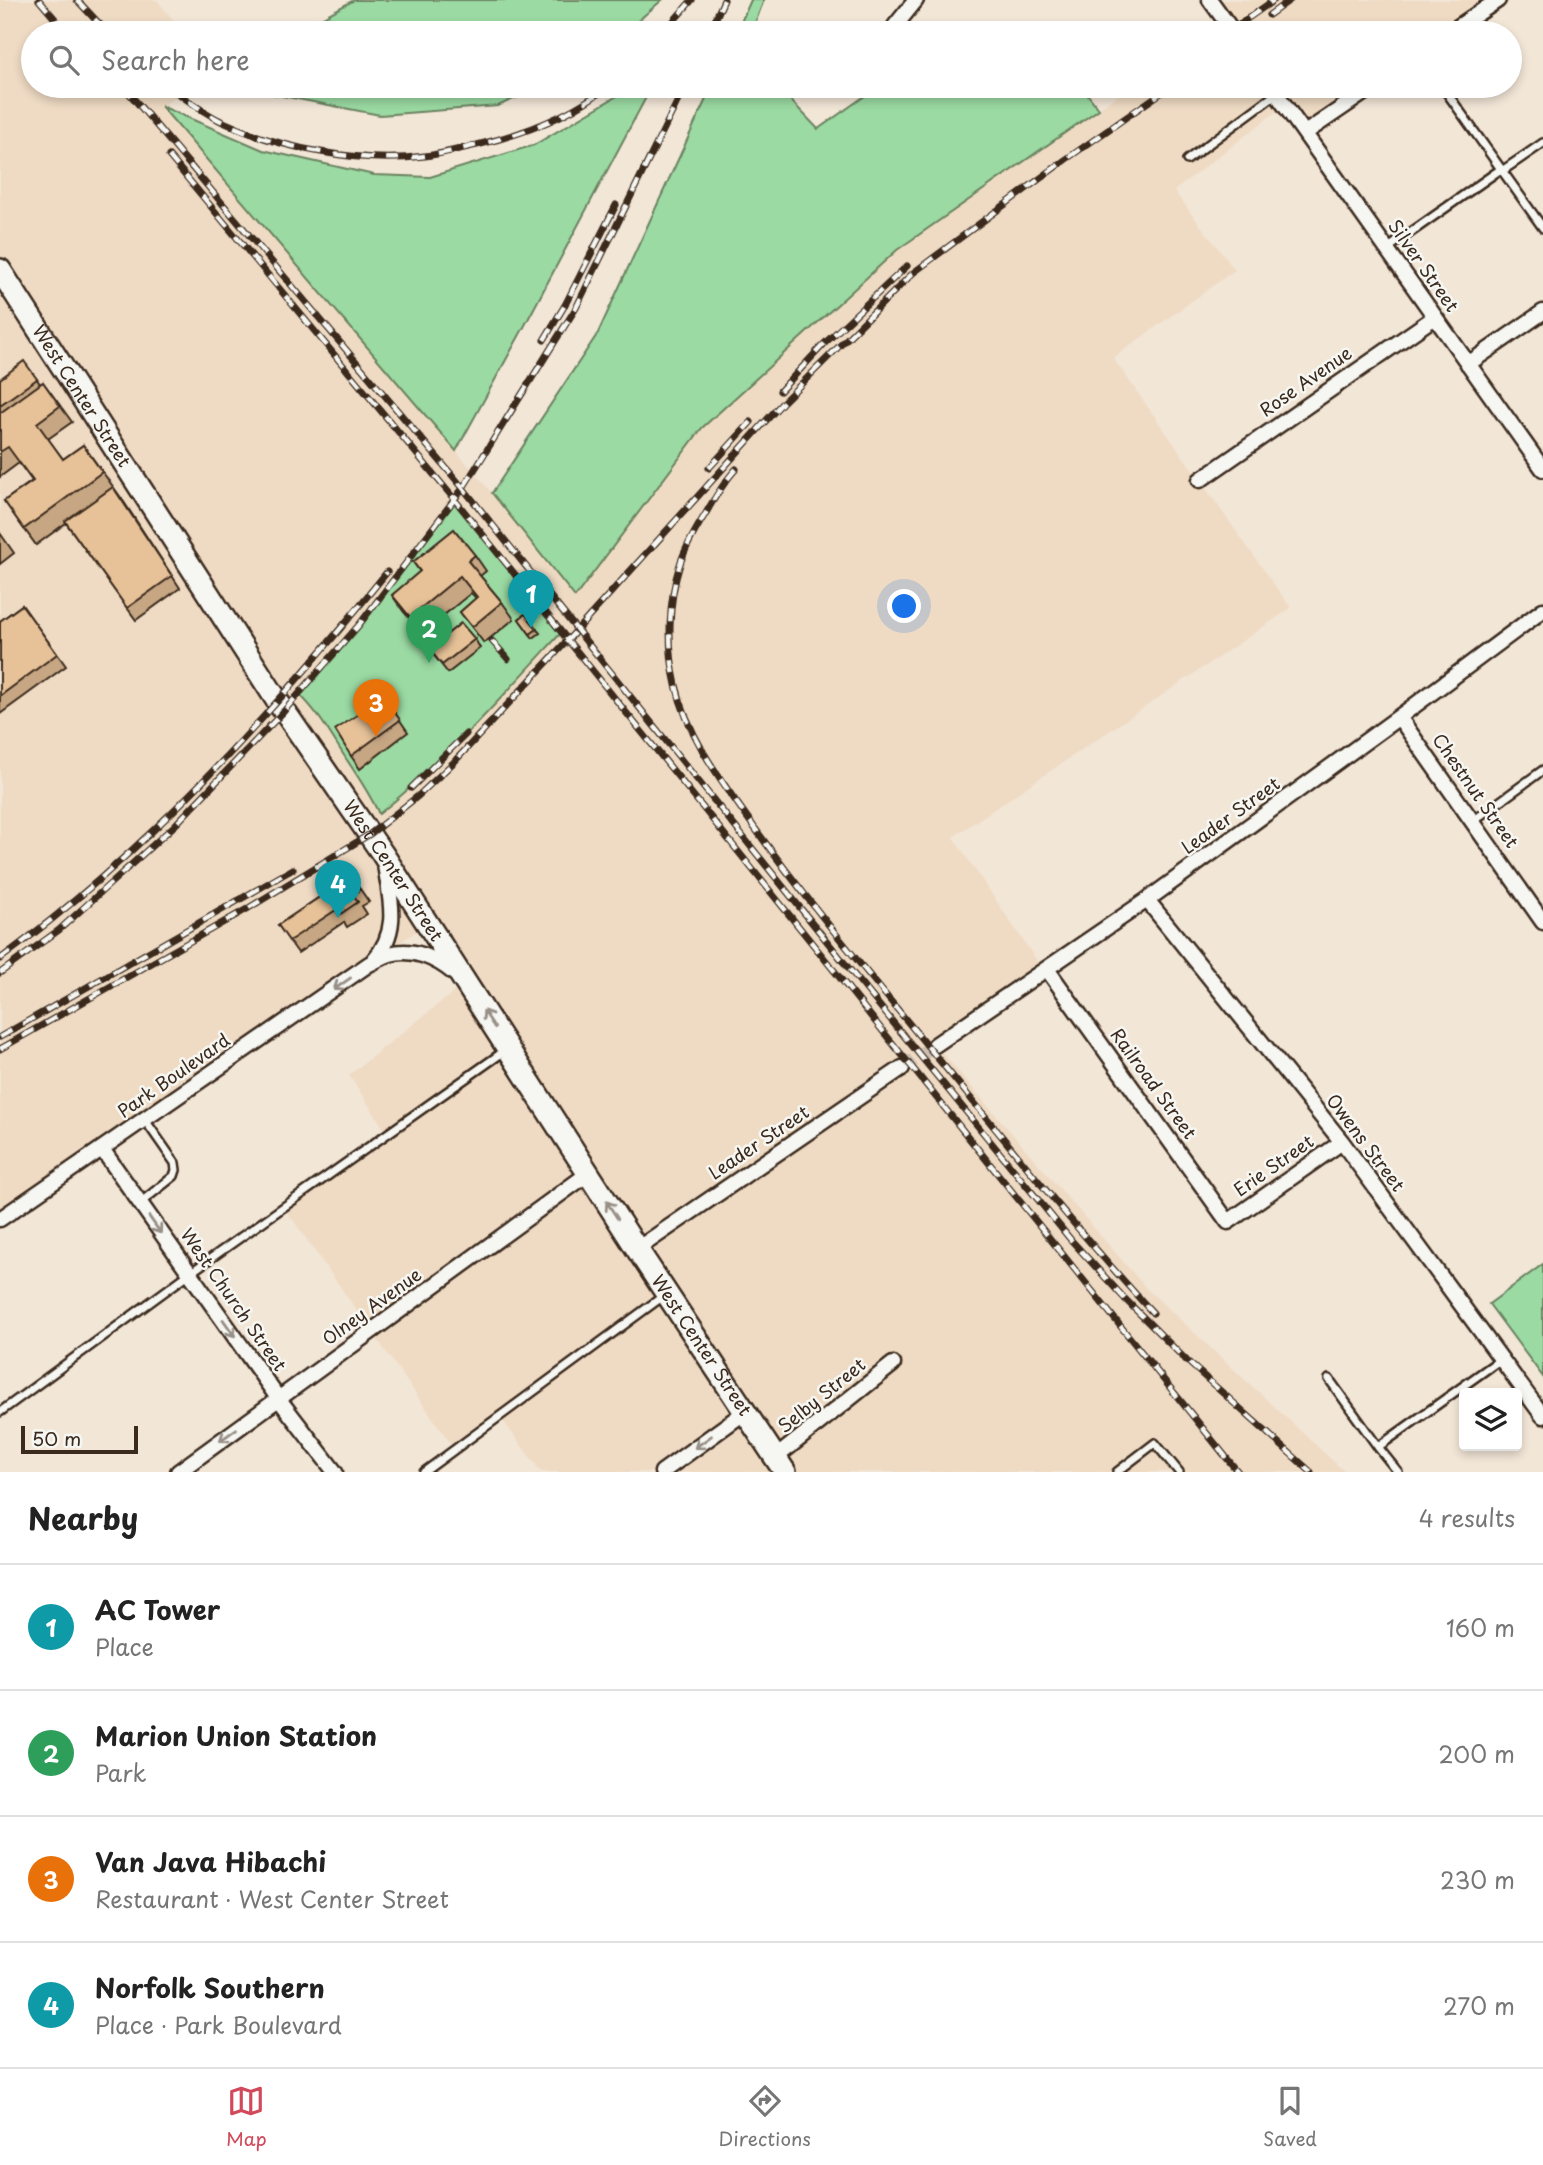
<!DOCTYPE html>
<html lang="en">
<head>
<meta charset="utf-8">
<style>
  :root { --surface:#fff; --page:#f6f6f6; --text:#222; --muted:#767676; --line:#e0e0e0; --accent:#d1495b }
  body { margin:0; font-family:"Playpen Sans",sans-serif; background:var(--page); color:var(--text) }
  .controls { position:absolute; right:21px; bottom:21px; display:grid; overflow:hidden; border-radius:7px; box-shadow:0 4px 10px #0003 }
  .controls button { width:63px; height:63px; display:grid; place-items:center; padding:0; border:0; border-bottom:2px solid var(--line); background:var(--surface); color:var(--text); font:35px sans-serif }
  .scale { position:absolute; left:21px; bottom:18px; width:117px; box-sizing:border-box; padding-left:7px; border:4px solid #3b2a1e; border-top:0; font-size:19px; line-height:24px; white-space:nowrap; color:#3b2a1e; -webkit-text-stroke:5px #f6f6f2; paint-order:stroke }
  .you { position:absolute; left:905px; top:607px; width:24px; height:24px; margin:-18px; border:5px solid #fff; border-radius:50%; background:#1a73e8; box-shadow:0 0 0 10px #1a73e833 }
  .badge { display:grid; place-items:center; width:46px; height:46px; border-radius:50%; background:var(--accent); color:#fff; font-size:23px; font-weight:700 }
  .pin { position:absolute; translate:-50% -58px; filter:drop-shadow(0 2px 4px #0008) }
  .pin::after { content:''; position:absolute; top:37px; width:24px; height:21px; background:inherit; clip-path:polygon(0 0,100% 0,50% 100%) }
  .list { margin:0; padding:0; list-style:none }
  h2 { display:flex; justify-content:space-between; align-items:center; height:91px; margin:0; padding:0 28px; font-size:30px }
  h2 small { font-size:23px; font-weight:400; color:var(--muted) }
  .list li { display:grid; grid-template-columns:46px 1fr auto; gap:21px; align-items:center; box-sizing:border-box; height:126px; padding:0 28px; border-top:2px solid var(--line) }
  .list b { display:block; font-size:26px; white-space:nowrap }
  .list p { margin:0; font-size:23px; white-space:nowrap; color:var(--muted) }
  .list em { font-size:23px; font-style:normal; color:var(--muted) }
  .icon { flex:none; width:38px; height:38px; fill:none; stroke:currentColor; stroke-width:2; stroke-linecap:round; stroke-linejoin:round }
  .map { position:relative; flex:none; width:1543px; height:1472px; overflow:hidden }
  .search { position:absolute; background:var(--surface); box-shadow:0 4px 10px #0003; left:21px; right:21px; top:21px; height:77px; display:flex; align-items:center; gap:18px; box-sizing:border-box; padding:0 24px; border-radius:38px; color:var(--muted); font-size:26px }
  .sheet { height:595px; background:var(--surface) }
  nav { display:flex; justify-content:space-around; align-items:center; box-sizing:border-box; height:98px; border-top:2px solid var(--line); background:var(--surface); font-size:19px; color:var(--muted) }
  nav a { display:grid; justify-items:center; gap:4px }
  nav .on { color:var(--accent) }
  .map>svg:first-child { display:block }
  .built { fill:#efdbc4 }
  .green { fill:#9bdaa3; stroke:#6b8260; stroke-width:2 }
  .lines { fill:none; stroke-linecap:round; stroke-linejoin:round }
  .minor-tunnel { stroke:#cdc0b2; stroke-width:14; stroke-dasharray:14 7; stroke-linecap:butt }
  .service-casing { stroke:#3b2a1e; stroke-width:12 }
  .minor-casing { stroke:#3b2a1e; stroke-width:19 }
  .primary-casing { stroke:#3b2a1e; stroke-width:26 }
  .service { stroke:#f6f6f2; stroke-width:7 }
  .minor { stroke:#f6f6f2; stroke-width:14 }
  .primary { stroke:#f6f6f2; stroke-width:21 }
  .rail-casing { stroke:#3b2a1e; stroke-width:7 }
  .rail { stroke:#f6f6f2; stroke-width:4.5; stroke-dasharray:13; stroke-linecap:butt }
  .wall { fill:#c7a783; stroke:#3b2a1e; stroke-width:2 }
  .building { fill:#e7c298; stroke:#3b2a1e; stroke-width:2 }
  .oneway { stroke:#989088 }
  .labels { text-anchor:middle; stroke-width:5; stroke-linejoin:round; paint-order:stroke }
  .street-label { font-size:18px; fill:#3b2a1e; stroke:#f6f6f2 }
</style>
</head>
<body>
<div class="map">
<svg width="1543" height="1472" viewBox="0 0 1543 1472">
  <rect width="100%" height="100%" fill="#f2e6d7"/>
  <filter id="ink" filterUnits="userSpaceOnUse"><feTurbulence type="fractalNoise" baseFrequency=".0143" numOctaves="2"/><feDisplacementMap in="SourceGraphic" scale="14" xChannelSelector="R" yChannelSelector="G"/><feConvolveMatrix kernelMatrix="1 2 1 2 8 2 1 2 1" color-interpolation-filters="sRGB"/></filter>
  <g filter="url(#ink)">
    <path class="built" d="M0 0H157L184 33H33V86H189L162 107 492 493 575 597 702 428 897 250 1131 86H1390L1314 139 1286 104 1174 191 1235 270 1113 358 1291 608 953 837 1039 964 931 1040 1147 1289 1345 1472H541L498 1414 454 1448 283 1206 386 1132 349 1075 465 983 427 924 0 1215Z
      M1212 0H1511L1464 33H1203L1224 18Z"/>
    <path class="green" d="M354 0H662L624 33H294Z
      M751 0H764L751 33H736Z
      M245 86H542L498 106 380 115 246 89Z
      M634 86H652L524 327 456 451 161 106 263 150 374 175 430 177 534 145Z
      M712 86H777L818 129 879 86H1081L1099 109 897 250 702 428 575 597 492 493 598 333Z
      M455 500 561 633C503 696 446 760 379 814 370 794 357 775 345 757 331 735 318 712 299 694L359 625Z
      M1543 1264V1377L1489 1304Z"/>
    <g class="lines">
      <path class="minor-tunnel" d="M902 1068 935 1045"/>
      <defs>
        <path id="service" d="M1442 86 1543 228
          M1187 160 1276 94
          M1502 171 1543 143
          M1387 249 1501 169
          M1473 821 1543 770
          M140 1203 174 1176 176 1170 175 1163 145 1120
          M1329 1379 1378 1447
          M0 1412 190 1273 506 1050
          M424 1472 666 1294
          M1117 1472 1155 1443 1179 1472
          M1398 1472 1378 1447 1501 1359"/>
        <path id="minor" d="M1210 0 1234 33
          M895 26 916 0
          M1449 33 1498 0
          M1271 86 1543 469
          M1305 133 1374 86
          M1468 364 1543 312
          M1200 480 1435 317
          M1399 717 1543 922
          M1147 900 1342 1142 1543 1416
          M373 961C400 932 391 901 385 865
          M1047 969 1228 1222 1342 1142
          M935 1045 1147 900 1399 717 1543 610
          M102 1149 278 1398 335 1472
          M0 1219 369 964C376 961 383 956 390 954 413 947 437 959 454 973
          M637 1249 902 1068
          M775 1458 893 1364
          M178 1472 589 1173
          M662 1472 745 1412"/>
        <g id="primary">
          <path id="s1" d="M0 270 278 702 382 853 637 1249 785 1472"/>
        </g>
      </defs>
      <use href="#service" class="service-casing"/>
      <use href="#minor" class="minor-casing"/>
      <use href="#primary" class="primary-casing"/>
      <use href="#service" class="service"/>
      <use href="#minor" class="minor"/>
      <use href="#primary" class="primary"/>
      <defs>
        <path id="rail" d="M39 0 67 33
          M77 0 108 33
          M1269 15 1290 0
          M663 33 692 0
          M709 33 724 0
          M1227 33 1274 0
          M123 86 463 488 842 960 1071 1240 1125 1299 1187 1361 1311 1472
          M168 86C184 98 203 112 221 121 280 149 360 164 425 156 442 154 460 149 477 145 523 134 571 116 608 86
          M169 156 455 500 1238 1472
          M544 340 565 305 616 205
          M780 391 825 343 907 266
          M709 468 751 422
          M736 469C724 482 715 497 706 513 696 529 686 546 680 564 668 602 667 646 676 685 688 738 723 783 754 827 808 902 867 972 925 1043 1000 1133 1073 1227 1153 1313
          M492 641 508 659
          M411 788 466 734
          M0 959C148 851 272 714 387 572
          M0 973 59 930 175 825 284 711 359 625 463 488 576 308 685 86
          M0 1037 293 869
          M0 1049 247 909 370 834 418 796 454 762 567 641 783 402 913 273 1065 160 1171 86"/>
      </defs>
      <use href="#rail" class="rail-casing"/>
      <use href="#rail" class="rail"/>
    </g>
    <path class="wall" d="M0 379H37L40 384 43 382 72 422 48 439 63 459 83 445 122 499 180 588 136 620 66 523 36 545 4 501 32 481 19 463 0 477Z
      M0 533 14 553 0 564Z
      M475 555 486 571 480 576 502 602 514 619 484 643 460 612 476 598 471 593 422 633 403 611 392 595 420 572 413 562Z
      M22 605 66 666 0 714V621Z
      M525 614 540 633 533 638 519 619Z
      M475 639 480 648 448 673 429 649Z
      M384 697 408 732 360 769 351 756Z
      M351 876 369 902 362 906 367 914 347 927 344 922 298 953 278 925Z"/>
    <path class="building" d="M24 361 37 379 0 405V379Z
      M43 382 60 406 37 423 63 459 83 445 102 472 24 529 4 501 33 481 8 447 0 452V413Z
      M113 487 172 576 127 608 65 521Z
      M454 529 475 555 468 561 502 602 472 627 460 612 477 597 460 576 410 617 392 595 420 571 413 562Z
      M22 605 57 654 0 696V621Z
      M525 614 537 629 530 634 519 619Z
      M461 623 475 639 442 665 429 649Z
      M384 697 400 720 351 756 335 730Z
      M351 876 360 890 353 894 358 902 339 915 336 910 289 941 278 925Z"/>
    <defs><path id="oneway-shaft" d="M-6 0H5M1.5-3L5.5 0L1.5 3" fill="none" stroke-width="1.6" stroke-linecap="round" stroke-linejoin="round" transform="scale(1.75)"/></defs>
    <g class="oneway">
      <use href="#oneway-shaft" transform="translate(342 984) rotate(145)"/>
      <use href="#oneway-shaft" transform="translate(489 1019) rotate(-123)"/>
      <use href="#oneway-shaft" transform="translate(612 1210) rotate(-123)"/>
      <use href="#oneway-shaft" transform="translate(155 1225) rotate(55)"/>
      <use href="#oneway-shaft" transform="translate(229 1328) rotate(55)"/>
      <use href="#oneway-shaft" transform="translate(228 1435) rotate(144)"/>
      <use href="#oneway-shaft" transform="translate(703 1442) rotate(144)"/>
    </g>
  </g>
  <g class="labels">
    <g class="street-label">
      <text transform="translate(1423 266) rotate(55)" y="6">Silver Street</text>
      <text transform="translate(1306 382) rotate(-35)" y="6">Rose Avenue</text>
      <text dy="6" stroke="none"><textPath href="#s1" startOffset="150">West Center Street</textPath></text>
      <text transform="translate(1475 791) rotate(55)" y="6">Chestnut Street</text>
      <text transform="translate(1231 816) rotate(-36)" y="6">Leader Street</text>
      <text dy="6" stroke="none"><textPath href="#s1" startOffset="718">West Center Street</textPath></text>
      <text transform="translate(174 1076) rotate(-35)" y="6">Park Boulevard</text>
      <text transform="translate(1153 1084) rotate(54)" y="6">Railroad Street</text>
      <text transform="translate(759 1143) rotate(-34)" y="6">Leader Street</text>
      <text transform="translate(1365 1143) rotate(53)" y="6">Owens Street</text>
      <text transform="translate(1274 1166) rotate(-35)" y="6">Erie Street</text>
      <text transform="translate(233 1300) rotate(55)" y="6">West Church Street</text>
      <text transform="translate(372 1307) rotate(-36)" y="6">Olney Avenue</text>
      <text dy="6" stroke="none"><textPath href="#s1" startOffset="1284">West Center Street</textPath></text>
      <text transform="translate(822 1396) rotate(-39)" y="6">Selby Street</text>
    </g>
  </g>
</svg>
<div class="controls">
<button><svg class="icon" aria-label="layers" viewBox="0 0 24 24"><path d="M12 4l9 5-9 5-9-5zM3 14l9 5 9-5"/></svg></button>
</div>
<div class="scale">50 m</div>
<div class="you"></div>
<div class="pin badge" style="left:531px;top:628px;background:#0f9aa8">1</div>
<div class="pin badge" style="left:429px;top:663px;background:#2e9e5b">2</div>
<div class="pin badge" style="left:376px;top:737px;background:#e8710a">3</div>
<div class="pin badge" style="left:338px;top:918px;background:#0f9aa8">4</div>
<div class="search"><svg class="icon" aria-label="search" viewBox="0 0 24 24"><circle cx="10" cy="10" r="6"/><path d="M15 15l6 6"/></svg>Search here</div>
</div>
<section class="sheet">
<h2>Nearby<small>4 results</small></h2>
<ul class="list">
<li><span class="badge" style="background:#0f9aa8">1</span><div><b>AC Tower</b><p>Place</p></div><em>160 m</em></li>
<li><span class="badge" style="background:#2e9e5b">2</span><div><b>Marion Union Station</b><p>Park</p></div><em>200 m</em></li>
<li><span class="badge" style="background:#e8710a">3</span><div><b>Van Java Hibachi</b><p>Restaurant · West Center Street</p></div><em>230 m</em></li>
<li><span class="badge" style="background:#0f9aa8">4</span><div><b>Norfolk Southern</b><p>Place · Park Boulevard</p></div><em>270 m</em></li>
</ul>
</section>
<nav>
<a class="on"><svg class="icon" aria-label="map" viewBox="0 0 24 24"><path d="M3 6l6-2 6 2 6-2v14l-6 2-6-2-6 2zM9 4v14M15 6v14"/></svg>Map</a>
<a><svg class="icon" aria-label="directions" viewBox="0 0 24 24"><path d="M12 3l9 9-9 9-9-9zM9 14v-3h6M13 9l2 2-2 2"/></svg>Directions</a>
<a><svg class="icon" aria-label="saved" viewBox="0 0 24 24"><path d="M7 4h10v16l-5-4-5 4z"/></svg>Saved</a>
</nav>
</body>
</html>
